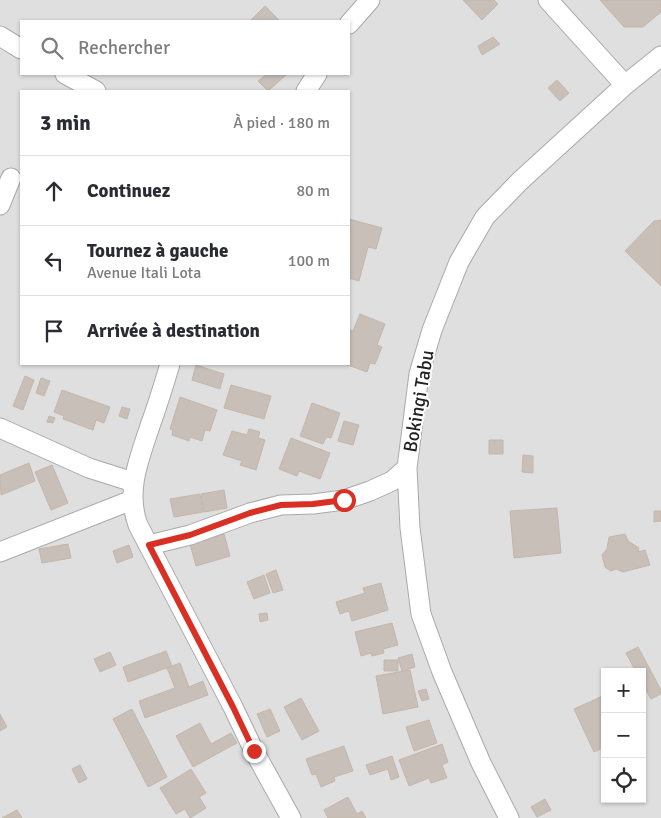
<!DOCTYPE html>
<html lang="fr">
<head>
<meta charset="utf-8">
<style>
  :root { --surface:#fff; --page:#f2f2f3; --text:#2b2b33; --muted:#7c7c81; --line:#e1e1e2 }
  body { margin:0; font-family:Signika,sans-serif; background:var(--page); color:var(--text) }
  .controls { position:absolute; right:15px; bottom:15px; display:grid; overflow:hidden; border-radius:0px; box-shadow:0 1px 4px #0004 }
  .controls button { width:45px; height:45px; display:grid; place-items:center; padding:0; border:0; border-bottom:1px solid var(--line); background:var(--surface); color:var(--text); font:25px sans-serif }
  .stop { position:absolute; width:15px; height:15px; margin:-11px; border:4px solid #d93025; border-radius:50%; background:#fff }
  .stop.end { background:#d93025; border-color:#fff; box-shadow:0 1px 5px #0008 }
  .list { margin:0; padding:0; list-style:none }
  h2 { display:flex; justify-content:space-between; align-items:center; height:65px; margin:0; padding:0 20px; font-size:21px }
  h2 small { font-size:16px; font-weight:400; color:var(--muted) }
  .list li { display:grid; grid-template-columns:32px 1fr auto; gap:15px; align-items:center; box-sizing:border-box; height:70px; padding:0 20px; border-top:1px solid var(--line) }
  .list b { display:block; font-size:19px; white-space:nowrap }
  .list p { margin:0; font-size:16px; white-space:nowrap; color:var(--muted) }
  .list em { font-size:16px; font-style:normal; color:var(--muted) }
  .icon { flex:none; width:28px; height:28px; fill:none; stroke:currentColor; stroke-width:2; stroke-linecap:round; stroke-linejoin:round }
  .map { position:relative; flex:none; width:661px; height:818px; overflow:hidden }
  .search { position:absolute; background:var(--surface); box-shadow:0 1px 4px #0004; left:20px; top:20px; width:330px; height:55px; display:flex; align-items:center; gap:12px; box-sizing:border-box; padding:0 18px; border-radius:0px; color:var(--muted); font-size:19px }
  .panel { position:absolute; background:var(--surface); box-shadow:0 1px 4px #0004; left:20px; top:90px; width:330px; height:275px; border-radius:0px }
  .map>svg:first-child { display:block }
  .residential { fill:#e0dfdf; fill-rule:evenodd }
  .building { fill:#c7bfb8; stroke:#c4b6ab }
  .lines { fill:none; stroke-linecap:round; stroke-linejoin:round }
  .street-casing { stroke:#a9a9a9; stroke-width:21 }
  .street { stroke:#fff; stroke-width:19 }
  .route { stroke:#d93025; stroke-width:6 }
  .labels { text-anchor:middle; stroke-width:4; stroke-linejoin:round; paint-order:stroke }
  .street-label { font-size:19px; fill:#222; stroke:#fff }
</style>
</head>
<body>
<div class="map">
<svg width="661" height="818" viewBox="0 0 661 818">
  <rect width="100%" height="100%" fill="#f2efe9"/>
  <path class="residential" d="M0 0H661V818H0ZM21 21H349V74H21ZM21 91H349V364H21ZM605 672H642V799H605Z"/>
  <path class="building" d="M463 0H494L498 4 482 20Z
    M600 0H661V12L643 27H624Z
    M265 6 280 21H250Z
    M493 37 500 44 482 55 478 46Z
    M267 74H287L268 91 258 81Z
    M557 80 569 93 560 101 548 88Z
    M349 219 382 228 376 249 368 247 359 281 349 278Z
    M661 220V286L625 251 654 221Z
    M360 314 385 324 377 345 382 347 375 364 370 363 367 372 345 364H349V334L350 330 353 331Z
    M196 365 224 374 220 389 192 380Z
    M25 376 34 380 23 410 13 406Z
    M41 378 50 381 44 396 36 393Z
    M231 385 271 396 264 419 224 408Z
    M62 390 110 407 104 423 96 420 93 430 63 419 64 416 54 412Z
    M180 397 217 410 210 431 205 430 202 441 190 437 189 441 172 435 173 430 170 429Z
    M312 403 340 413 331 438 326 437 323 444 300 436Z
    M122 407 130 409 127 419 119 416Z
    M49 416 55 418 53 423 47 422Z
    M344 421 359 425 353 445 338 441Z
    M249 429 260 432 258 438 265 440 256 470 240 465 242 461 223 455 232 431 247 435Z
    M291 438 330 453 320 479 299 471 297 476 279 469Z
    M489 440H503V454H489Z
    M523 455 533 456V473L522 472Z
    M29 463 35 481 1 495 0 475Z
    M52 465 68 503 51 510 35 472Z
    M224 490 227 508 204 512 201 494Z
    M200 494 203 512 174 517 170 499Z
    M557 508 561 553 514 558 510 511Z
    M654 511H661V521L654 522Z
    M224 534 230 556 196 566 190 544Z
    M625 534 628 541 639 548 638 552 645 550 650 565 623 572 616 569 611 571 605 567 602 555 607 549 609 537Z
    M68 544 71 558 42 563 39 549Z
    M129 545 133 557 117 563 113 551Z
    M276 570 283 590 273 593 266 574Z
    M264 575 270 593 254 599 247 582Z
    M381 583 388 610 352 621 349 611 340 614 336 602 365 593 363 588Z
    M267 613 268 620 260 622 259 614Z
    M392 623 398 645 383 649 384 653 372 656 371 653 361 656 355 632Z
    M638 647 661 690V694L651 699 642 683V672H636L626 653Z
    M166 651 172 666 128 682 123 667Z
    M110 652 116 665 100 672 94 659Z
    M412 654 415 667 402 671 398 658Z
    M384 660H398V671H384Z
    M180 663 189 687 203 681 208 695 145 718 139 701 175 688 167 668Z
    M410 670 418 707 383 714 376 676Z
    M426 689 429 699 422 701 418 691Z
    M605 695V747L594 752 574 709Z
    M301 698 319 731 302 740 284 707Z
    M132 709 167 777 148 787 113 719Z
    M270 709 280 731 267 737 257 714Z
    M0 714 7 727 0 731Z
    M429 720 437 743 414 751 406 727Z
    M200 723 211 744 231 733 237 743 193 767 176 736Z
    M442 744 448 762 442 765 447 778 431 783 429 778 409 786 399 760Z
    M344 746 353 771 334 777 335 781 321 787 316 774 312 775 306 759Z
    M392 756 399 777 391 780 388 769 370 775 366 765Z
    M80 765 87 779 79 783 72 769Z
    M191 769 206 793 199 797 206 808 190 818 185 809 176 814 160 788Z
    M348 797 357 814 362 811 366 818H328L324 810Z
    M545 799 551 810 537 817 531 807Z
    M17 810 22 818H2Z"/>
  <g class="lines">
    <defs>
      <path id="street" d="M548 0 625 85
        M349 24 370 0
        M0 36 21 49
        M65 74 96 91
        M306 91 317 74
        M0 205 11 178
        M170 364C164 384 158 404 151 423 140 457 125 490 138 525L233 707 254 751 291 818
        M0 428 89 468 133 482
        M149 545 190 535 250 513 281 505 313 504 344 500 370 491 392 481 407 468
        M0 552 132 500
        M509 818 481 763 442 672 421 614 410 528 407 468 419 374 432 330 459 262 485 217 520 181 625 85 661 56"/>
    </defs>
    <use href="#street" class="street-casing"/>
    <use href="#street" class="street"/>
  </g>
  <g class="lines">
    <path class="route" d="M254 751 233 707 149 545 190 535 250 513 281 505 313 504 344 500"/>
  </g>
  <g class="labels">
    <g class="street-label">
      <text transform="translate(418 401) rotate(-80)" y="7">Bokingi Tabu</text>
    </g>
  </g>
</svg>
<div class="controls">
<button>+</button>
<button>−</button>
<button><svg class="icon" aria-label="locate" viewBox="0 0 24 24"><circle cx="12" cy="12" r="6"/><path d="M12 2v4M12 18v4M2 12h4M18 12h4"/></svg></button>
</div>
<div class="stop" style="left:344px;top:500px"></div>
<div class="stop end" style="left:254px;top:751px"></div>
<div class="search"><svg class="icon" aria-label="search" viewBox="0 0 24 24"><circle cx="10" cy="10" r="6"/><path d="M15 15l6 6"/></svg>Rechercher</div>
<section class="panel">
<h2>3 min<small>À pied · 180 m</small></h2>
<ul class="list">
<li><svg class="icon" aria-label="ahead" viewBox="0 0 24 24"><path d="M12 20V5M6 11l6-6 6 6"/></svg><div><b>Continuez</b></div><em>80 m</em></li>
<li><svg class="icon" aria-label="left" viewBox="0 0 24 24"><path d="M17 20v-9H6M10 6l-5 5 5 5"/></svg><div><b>Tournez à gauche</b><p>Avenue Itali Lota</p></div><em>100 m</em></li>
<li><svg class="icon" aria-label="arrive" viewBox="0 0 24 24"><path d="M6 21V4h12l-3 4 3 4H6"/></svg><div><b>Arrivée à destination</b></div></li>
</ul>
</section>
</div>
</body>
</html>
